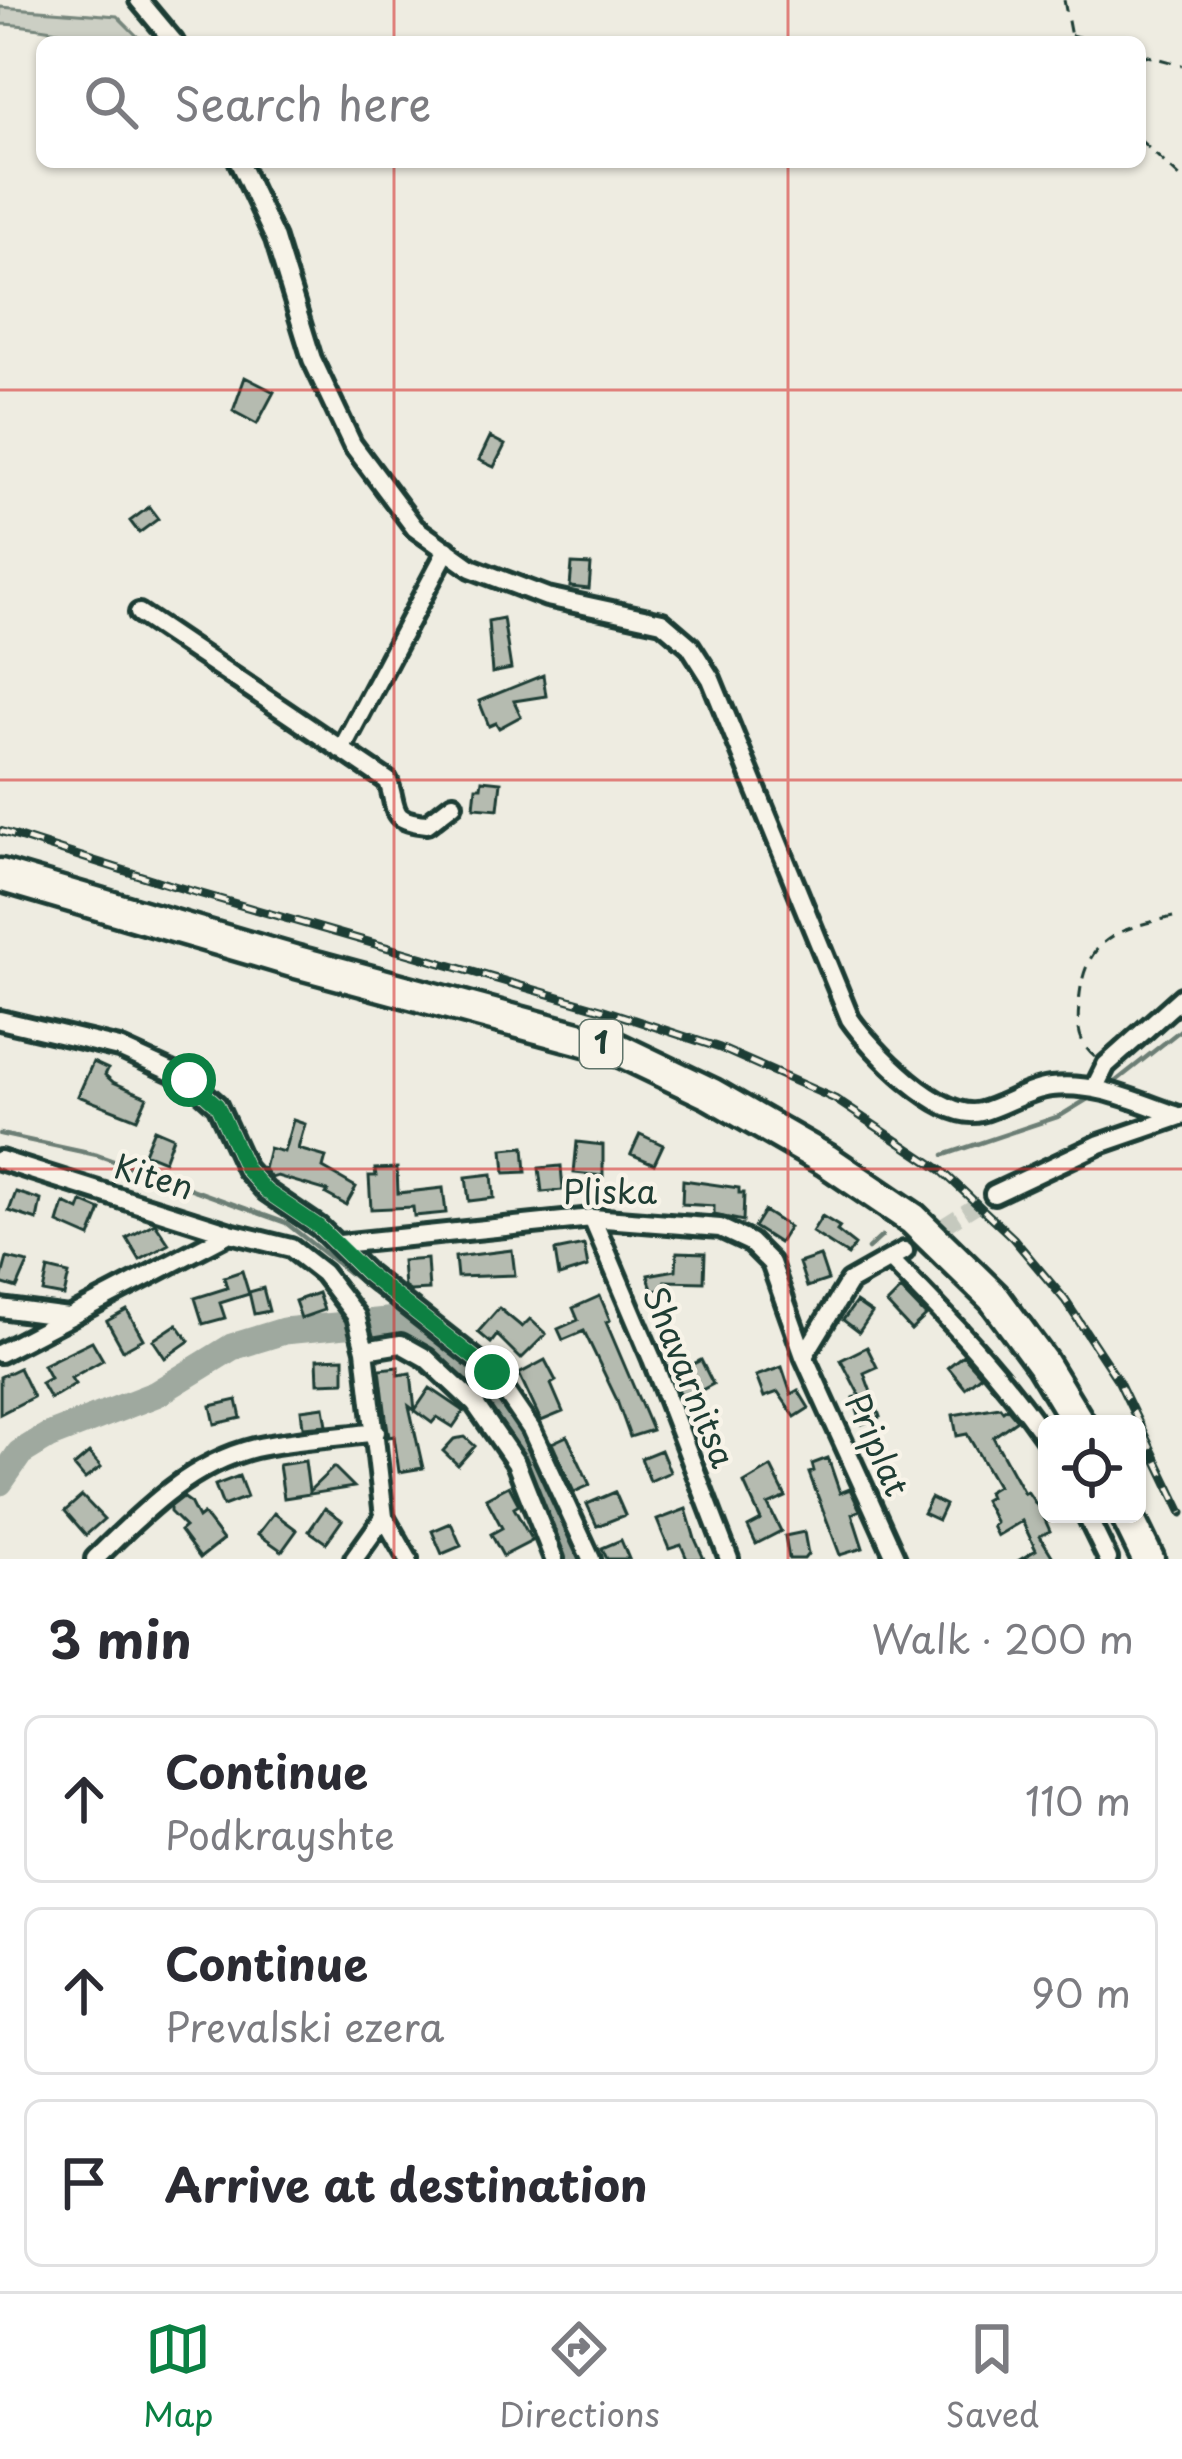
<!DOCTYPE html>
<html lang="en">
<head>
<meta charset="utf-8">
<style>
  :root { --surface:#fff; --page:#f7f7f7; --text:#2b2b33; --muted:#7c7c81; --line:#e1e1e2; --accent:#0b8043 }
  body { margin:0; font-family:"Playpen Sans",sans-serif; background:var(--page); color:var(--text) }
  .controls { position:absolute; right:36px; bottom:36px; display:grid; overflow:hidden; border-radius:18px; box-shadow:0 3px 9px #0004 }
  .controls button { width:108px; height:108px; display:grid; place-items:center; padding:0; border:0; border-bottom:3px solid var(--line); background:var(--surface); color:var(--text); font:60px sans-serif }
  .stop { position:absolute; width:36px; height:36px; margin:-27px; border:9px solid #0b8043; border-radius:50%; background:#fff }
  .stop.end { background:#0b8043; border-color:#fff; box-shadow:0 3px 12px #0008 }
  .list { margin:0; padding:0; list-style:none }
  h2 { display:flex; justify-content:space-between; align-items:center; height:156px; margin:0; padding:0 48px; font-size:51px }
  h2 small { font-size:39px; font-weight:400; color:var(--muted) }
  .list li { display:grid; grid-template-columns:78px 1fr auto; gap:36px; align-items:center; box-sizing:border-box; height:168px; margin:0 24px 24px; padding:0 24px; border:3px solid var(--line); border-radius:18px }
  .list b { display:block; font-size:45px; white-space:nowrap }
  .list p { margin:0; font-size:39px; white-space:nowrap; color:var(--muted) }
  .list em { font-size:39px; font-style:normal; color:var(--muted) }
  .icon { flex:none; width:66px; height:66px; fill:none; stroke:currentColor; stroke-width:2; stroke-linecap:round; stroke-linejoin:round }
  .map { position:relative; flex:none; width:1182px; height:1559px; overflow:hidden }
  .search { position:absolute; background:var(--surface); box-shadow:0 3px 9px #0004; left:36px; right:36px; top:36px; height:132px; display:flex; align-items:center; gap:30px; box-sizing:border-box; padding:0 42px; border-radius:18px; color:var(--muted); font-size:45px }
  .sheet { height:732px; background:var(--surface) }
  nav { display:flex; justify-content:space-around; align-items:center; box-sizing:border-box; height:168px; border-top:3px solid var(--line); background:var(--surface); font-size:33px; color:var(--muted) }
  nav a { display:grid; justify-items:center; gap:6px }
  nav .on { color:var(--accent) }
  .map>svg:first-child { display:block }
  .green { fill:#cccfc4; stroke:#76867c; stroke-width:3 }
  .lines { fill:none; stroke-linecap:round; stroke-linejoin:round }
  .stream { stroke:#6c7e74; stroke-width:4.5 }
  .river { stroke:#9fa99f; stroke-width:27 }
  .building { fill:#b5bbb0; stroke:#1f3d34; stroke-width:3 }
  .street-tunnel { stroke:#c5c9be; stroke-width:16; stroke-dasharray:16 8; stroke-linecap:butt }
  .street-casing { stroke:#1f3d34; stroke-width:26 }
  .highway-casing { stroke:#1f3d34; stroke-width:39 }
  .path { stroke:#1f3d34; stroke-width:3; stroke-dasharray:12 9; stroke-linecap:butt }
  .street { stroke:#f7f3e8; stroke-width:16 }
  .highway { stroke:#f7f3e8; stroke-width:30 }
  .rail-casing { stroke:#1f3d34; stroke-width:9 }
  .rail { stroke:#f7f3e8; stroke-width:4.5; stroke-dasharray:14; stroke-linecap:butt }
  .route { stroke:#0b8043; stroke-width:15 }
  .grid { fill:none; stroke:#d62828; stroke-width:3; stroke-opacity:0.55 }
  .labels { text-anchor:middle; stroke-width:9; stroke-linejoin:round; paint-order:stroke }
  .shield { fill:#f7f3e8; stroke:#60746a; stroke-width:3 }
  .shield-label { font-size:30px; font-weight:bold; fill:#1f3d34 }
  .street-label { font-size:33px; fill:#1f3d34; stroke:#f7f3e8 }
</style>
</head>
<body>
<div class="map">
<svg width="1182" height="1559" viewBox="0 0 1182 1559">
  <rect width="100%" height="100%" fill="#eeece1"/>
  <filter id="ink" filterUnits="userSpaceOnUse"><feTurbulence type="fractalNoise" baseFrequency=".00833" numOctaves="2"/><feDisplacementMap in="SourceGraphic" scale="24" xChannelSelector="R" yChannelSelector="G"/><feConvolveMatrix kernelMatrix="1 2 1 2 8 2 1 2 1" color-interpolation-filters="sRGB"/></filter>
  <g filter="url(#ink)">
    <path class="green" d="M0 7 117 16 143 42C93 42 49 25 0 24Z"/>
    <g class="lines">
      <path class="stream" d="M1111 1085 1182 1029
        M0 1134 97 1155 286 1223 407 1319
        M944 1155 1060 1116 1096 1094
        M868 1249 882 1236"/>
      <path class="river" d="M0 1482 20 1453 48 1436 156 1394 232 1347 284 1331 407 1319C508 1387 532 1452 580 1559"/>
    </g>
    <path class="building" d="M245 377 274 392 257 424 233 411Z
      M490 437 505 445 494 467 479 460Z
      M149 507 158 519 139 533 130 521Z
      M572 564 591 565 589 589 570 587Z
      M503 618 511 669 492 673 488 621Z
      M543 675 546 696 514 701 521 716 499 728 496 723 489 726 479 701Z
      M482 780 501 782 498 809 474 807 476 787H481Z
      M93 1062 108 1069 105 1075 113 1082 147 1097 137 1119 78 1096Z
      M293 1120 305 1124 298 1149 326 1157 323 1168 356 1187 346 1205 326 1194 328 1191 277 1176 271 1178 264 1169 269 1148 284 1152Z
      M154 1129 173 1137 164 1161 144 1153Z
      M640 1134 663 1145 654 1164 631 1154Z
      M577 1142 603 1145V1176L574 1173Z
      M524 1147 526 1172 505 1173 503 1149Z
      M561 1166 563 1190 542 1192 539 1168Z
      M397 1168 398 1193 443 1188 446 1213 414 1216 413 1207 371 1209 369 1176H376L375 1169Z
      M492 1174 494 1198 469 1201 466 1177Z
      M683 1180 739 1188V1193H744L743 1221 714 1215V1206L682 1204Z
      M16 1192 41 1200 37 1220 9 1211Z
      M82 1202 101 1210 90 1237 58 1223 64 1203 79 1210Z
      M764 1211 789 1227 779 1243 754 1227Z
      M822 1216 840 1227 837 1231 855 1245 848 1255 812 1232Z
      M155 1223 169 1244 140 1260 127 1238Z
      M584 1245 588 1267 559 1276 555 1251Z
      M512 1250 515 1275 457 1277 455 1257Z
      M677 1252 705 1253 704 1282 665 1281 666 1288 652 1290 648 1275 676 1270Z
      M820 1256 828 1280 807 1287 799 1263Z
      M7 1258 28 1263 17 1288 0 1283Z
      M427 1259 429 1290 410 1291 404 1287 402 1261Z
      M48 1269 69 1274 64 1296 43 1292Z
      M242 1271 249 1294 220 1303 225 1318 203 1324 195 1298 227 1288 224 1277Z
      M263 1288 269 1311 254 1314 249 1292Z
      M901 1290 926 1316 911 1330 887 1304Z
      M318 1293 324 1310 301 1318 295 1301Z
      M600 1296 610 1320 606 1322 652 1430 630 1437 616 1398 584 1331 563 1340 558 1329 578 1320 573 1308Z
      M856 1302 872 1313 859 1332 843 1320Z
      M499 1308 522 1327 530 1319 546 1334 521 1359 497 1335 491 1343 478 1332Z
      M127 1310 143 1339 123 1350 107 1321Z
      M177 1324 189 1341 165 1358 153 1340Z
      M92 1341 103 1360 71 1378 75 1384 50 1399 41 1383 50 1378 43 1365Z
      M867 1347 877 1367 864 1373 880 1417 862 1424 853 1398 860 1396 841 1360Z
      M963 1355 981 1375 965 1388 948 1367Z
      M344 1358V1382L318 1383 317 1359Z
      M545 1360 556 1381 551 1384 563 1412 541 1421 519 1374Z
      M701 1360 713 1384 683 1400 672 1375Z
      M398 1367V1375L411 1373 415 1410 430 1388 464 1411 453 1427 437 1417 432 1423 409 1406 423 1468 399 1472 394 1436 389 1437 386 1418 380 1369Z
      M782 1367 791 1394 798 1390 809 1408 795 1417 778 1392 764 1397 756 1376Z
      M19 1368 33 1397 0 1414V1377Z
      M237 1400 241 1418 215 1424 211 1406Z
      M324 1407 327 1425 303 1427 301 1410Z
      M1000 1407 1003 1411 1007 1408 1017 1420 993 1437 1024 1493 1027 1491 1042 1513 1050 1531 1040 1536 1054 1559H1021L1036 1550 1022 1521 997 1536 992 1526 996 1523 984 1500 989 1497 987 1492 997 1486 967 1434 957 1436 953 1415Z
      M567 1436 590 1485 574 1492 552 1443Z
      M465 1437 475 1446 458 1465 443 1451 454 1439Z
      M661 1450 670 1472 650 1481 641 1458Z
      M89 1453 101 1467 85 1479 74 1466Z
      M828 1458 840 1493 850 1489 860 1510 852 1514 863 1548 840 1555 809 1473 814 1471 812 1464Z
      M305 1461 309 1491 334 1467 354 1487 284 1498 279 1465Z
      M771 1467 786 1497 768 1505 781 1531 756 1544 748 1527 761 1520 744 1483Z
      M239 1476 247 1497 223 1506 215 1485Z
      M509 1486 519 1505 514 1508 532 1541 503 1556 491 1534 502 1528 486 1498Z
      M615 1492 625 1515 597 1526 587 1504Z
      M82 1496 104 1519 86 1535 65 1511Z
      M183 1497 190 1502 198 1518 203 1514 223 1540 200 1558 180 1531 185 1527 170 1512V1507Z
      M931 1498 945 1505 938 1520 923 1513Z
      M325 1508 342 1520 326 1543 309 1531Z
      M686 1509 695 1539 704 1559H687L681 1545 669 1549 657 1520Z
      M274 1513 297 1530 282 1551 258 1534Z
      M451 1523 461 1546 442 1554 432 1531Z
      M804 1532 808 1554 804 1559H789L785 1536Z
      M621 1540 629 1559H607L602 1548Z"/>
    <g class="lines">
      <path class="street-tunnel" d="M904 1251 994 1194"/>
      <defs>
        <path id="street" d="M139 0 174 42
          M239 162 275 239 312 359 352 444 415 528 471 568 547 597 662 622 690 646 711 679 850 1019C871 1049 941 1123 981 1112 1004 1106 1026 1090 1051 1087 1096 1082 1135 1101 1176 1115
          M139 613 388 781C398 809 388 821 427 824L453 804
          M341 750 447 550
          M0 1020 119 1048 189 1080 217 1105 246 1169 266 1191 319 1227 366 1273 492 1372 531 1429 591 1559
          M1095 1087 1106 1065 1182 997
          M0 1160 230 1233 291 1248 323 1273 356 1316 365 1350 384 1517 408 1559
          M994 1194 1100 1144 1181 1116
          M592 1218 652 1359 729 1559
          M340 1244 592 1218 720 1228 750 1242 771 1263 804 1356 896 1559
          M891 1260C947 1317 1001 1373 1047 1440
          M0 1308 68 1317
          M365 1350 401 1344 426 1358 475 1404 516 1463 554 1559
          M0 1353 230 1233
          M804 1356 849 1282 904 1251
          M1086 1514 1108 1559
          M95 1559C141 1514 189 1464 255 1448 294 1439 336 1438 376 1432
          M354 1559 384 1517"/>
        <path id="highway" d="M0 875 293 961 615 1048 711 1094 826 1160 913 1219 994 1298 1042 1363 1079 1424
          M1126 1514 1148 1559"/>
      </defs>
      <use href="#street" class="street-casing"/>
      <use href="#highway" class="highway-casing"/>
      <path class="path" d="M1064 0 1072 42
        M1071 35 1097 42
        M1140 54 1182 65
        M1140 140 1182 179
        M1095 1057C1078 1043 1077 1026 1079 1005 1083 934 1122 928 1182 915"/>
      <use href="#street" class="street"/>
      <use href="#highway" class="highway"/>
      <defs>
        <path id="rail" d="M0 831 167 884 601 1009 720 1048 835 1099 941 1170 1013 1238 1065 1300 1119 1382 1182 1513"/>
      </defs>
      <use href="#rail" class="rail-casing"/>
      <use href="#rail" class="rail"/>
    </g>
  </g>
  <g class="lines" filter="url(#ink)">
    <path class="route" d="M189 1080 217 1105 246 1169 266 1191 319 1227 366 1273 492 1372"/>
  </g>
  <path class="grid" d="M394 0V42M788 0V42M394 162V1559M788 162V1559M0 390H1182M0 780H1182M0 1169H1182"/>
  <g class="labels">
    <rect class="shield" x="580" y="1020" width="42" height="48" rx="9"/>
    <g class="shield-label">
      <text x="601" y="1054">1</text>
    </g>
    <g class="street-label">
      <text transform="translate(154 1177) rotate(17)" y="12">Kiten</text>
      <text x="610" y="1204">Pliska</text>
      <text transform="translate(689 1377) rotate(68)" y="12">Shavarnitsa</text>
      <text transform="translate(877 1445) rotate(66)" y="12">Priplat</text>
    </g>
  </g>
</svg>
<div class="controls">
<button><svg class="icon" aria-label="locate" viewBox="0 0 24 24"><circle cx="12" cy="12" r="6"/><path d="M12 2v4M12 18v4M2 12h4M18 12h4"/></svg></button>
</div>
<div class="stop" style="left:189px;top:1080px"></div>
<div class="stop end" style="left:492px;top:1372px"></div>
<div class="search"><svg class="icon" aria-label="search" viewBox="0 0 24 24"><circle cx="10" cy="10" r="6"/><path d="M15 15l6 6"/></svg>Search here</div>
</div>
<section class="sheet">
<h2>3 min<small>Walk · 200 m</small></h2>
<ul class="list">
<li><svg class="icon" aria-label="ahead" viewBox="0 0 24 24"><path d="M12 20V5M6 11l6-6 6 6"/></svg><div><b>Continue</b><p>Podkrayshte</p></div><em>110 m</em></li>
<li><svg class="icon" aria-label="ahead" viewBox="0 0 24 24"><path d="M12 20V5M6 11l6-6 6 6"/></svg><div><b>Continue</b><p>Prevalski ezera</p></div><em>90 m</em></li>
<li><svg class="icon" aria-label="arrive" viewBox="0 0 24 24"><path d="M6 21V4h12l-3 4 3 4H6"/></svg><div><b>Arrive at destination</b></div></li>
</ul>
</section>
<nav>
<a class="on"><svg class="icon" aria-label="map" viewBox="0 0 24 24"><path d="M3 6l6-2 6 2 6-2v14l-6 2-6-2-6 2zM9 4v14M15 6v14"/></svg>Map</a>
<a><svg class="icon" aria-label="directions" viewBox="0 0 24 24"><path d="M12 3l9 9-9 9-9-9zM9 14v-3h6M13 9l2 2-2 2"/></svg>Directions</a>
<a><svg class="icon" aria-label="saved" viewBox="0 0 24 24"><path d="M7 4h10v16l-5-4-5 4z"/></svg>Saved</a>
</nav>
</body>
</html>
